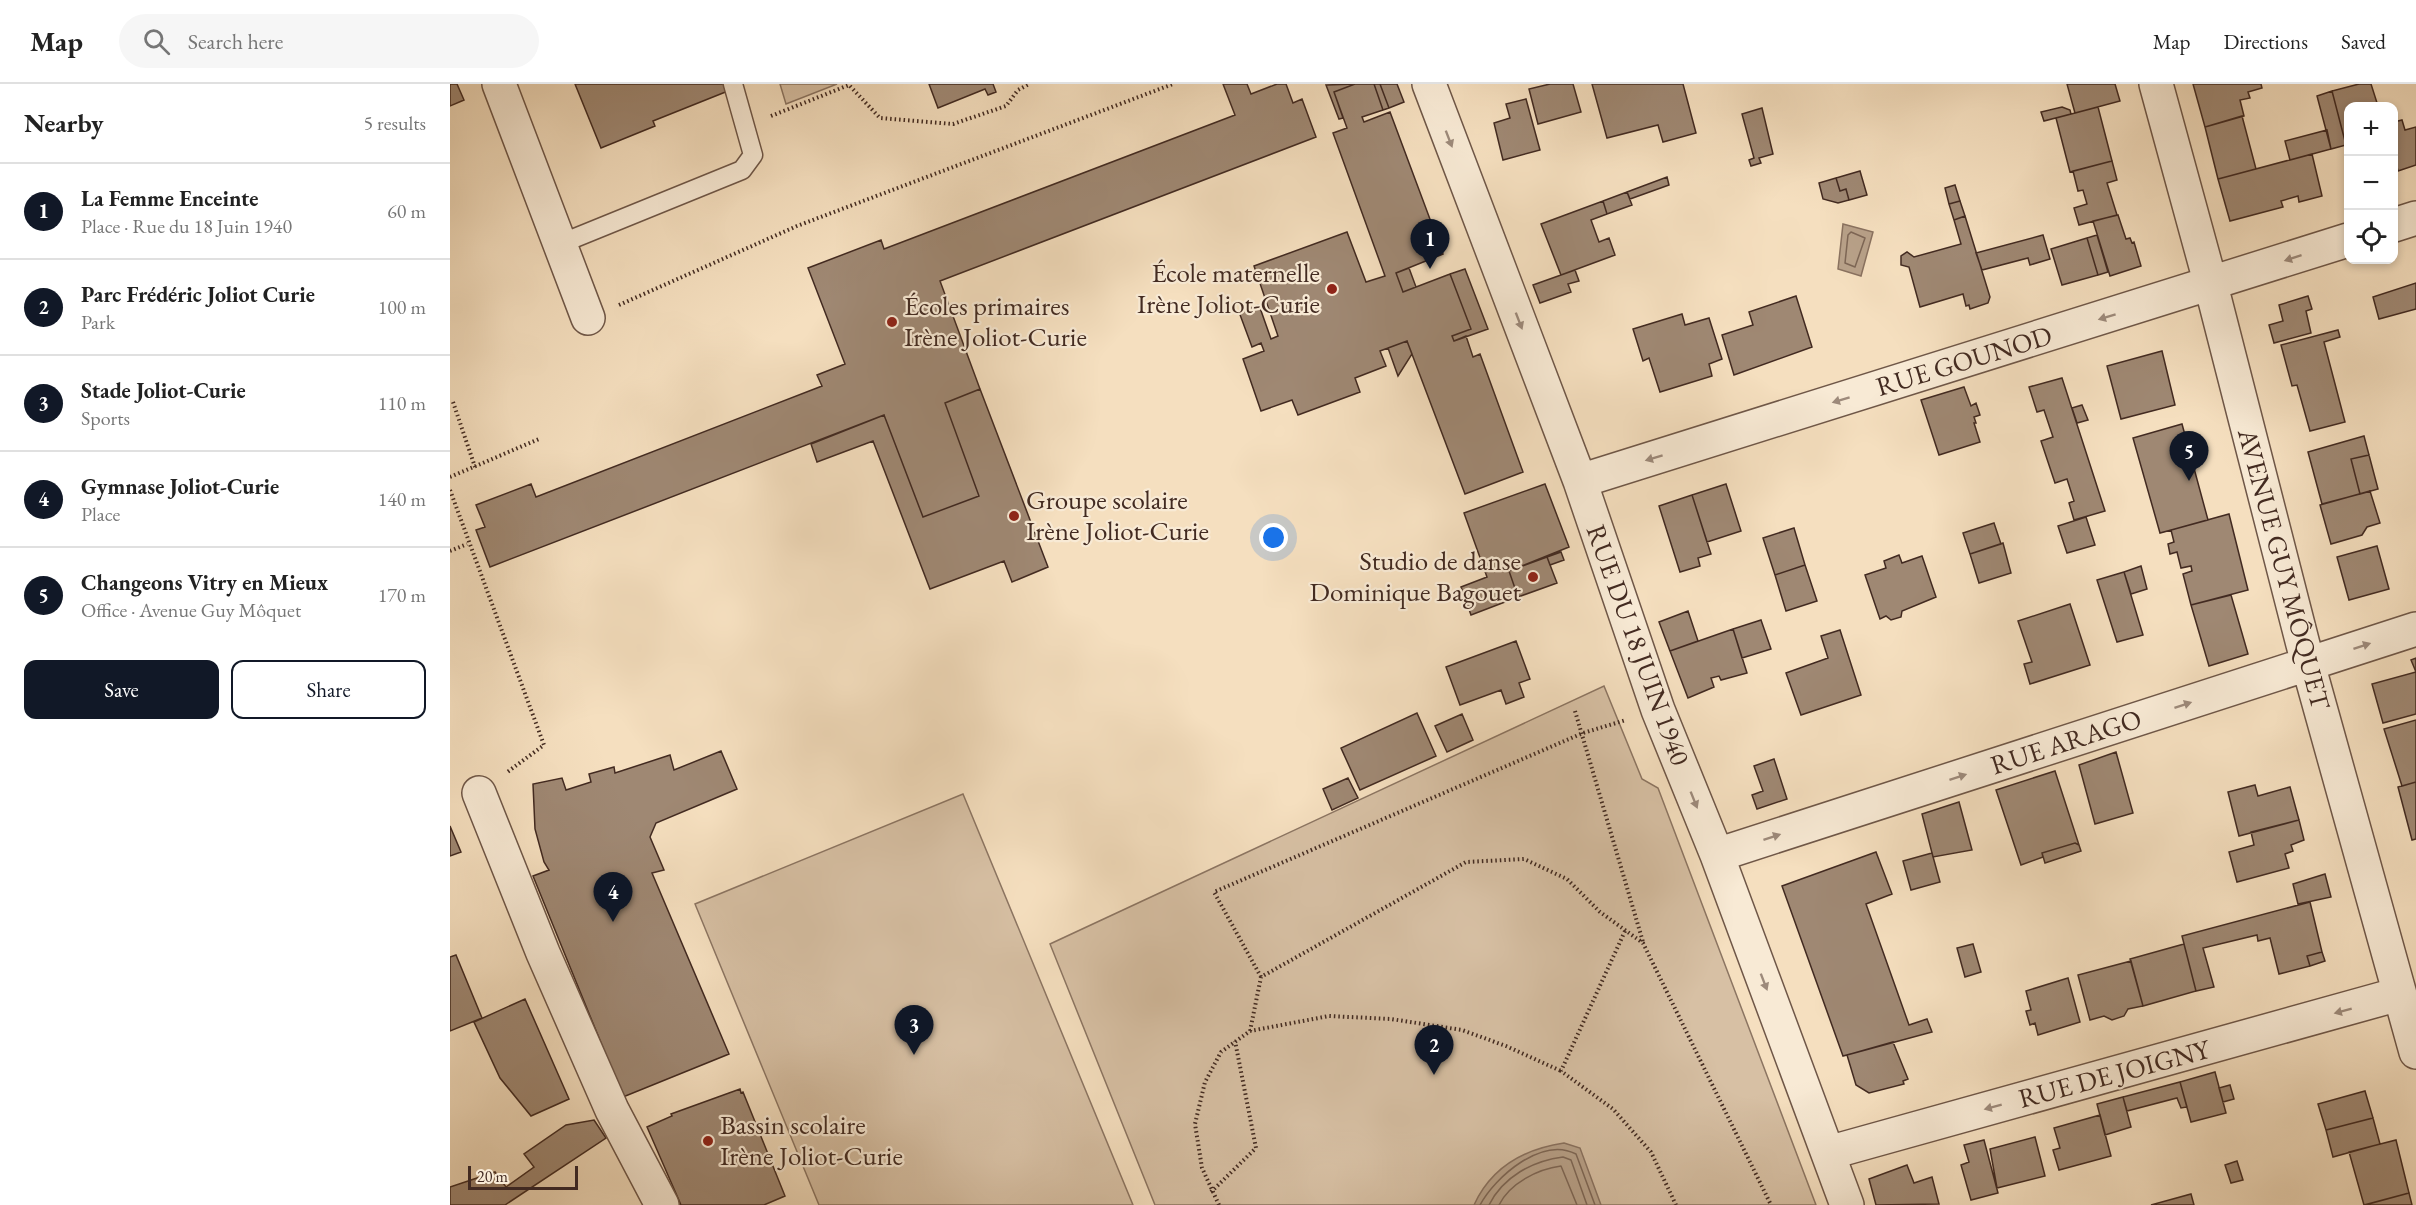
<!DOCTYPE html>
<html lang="en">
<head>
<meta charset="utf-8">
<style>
  :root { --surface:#fff; --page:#f6f6f6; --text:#222; --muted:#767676; --line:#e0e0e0; --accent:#111827 }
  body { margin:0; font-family:"EB Garamond",serif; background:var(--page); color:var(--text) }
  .controls { position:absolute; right:18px; top:18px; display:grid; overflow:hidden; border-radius:12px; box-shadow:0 3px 9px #0003 }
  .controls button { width:54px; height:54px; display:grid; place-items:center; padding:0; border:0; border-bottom:2px solid var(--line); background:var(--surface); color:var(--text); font:30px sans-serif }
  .scale { position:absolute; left:18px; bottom:15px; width:110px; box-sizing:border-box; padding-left:6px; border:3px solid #422a21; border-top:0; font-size:16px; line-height:21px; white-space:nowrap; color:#422a21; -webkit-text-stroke:4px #f8ead5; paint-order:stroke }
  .you { position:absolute; left:824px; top:454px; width:21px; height:21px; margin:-15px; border:4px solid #fff; border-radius:50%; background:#1a73e8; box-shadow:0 0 0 9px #1a73e833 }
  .badge { display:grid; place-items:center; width:39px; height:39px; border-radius:50%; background:var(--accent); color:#fff; font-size:20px; font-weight:700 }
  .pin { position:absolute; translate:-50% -50px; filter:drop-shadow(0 2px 3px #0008) }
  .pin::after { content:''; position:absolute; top:32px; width:21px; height:18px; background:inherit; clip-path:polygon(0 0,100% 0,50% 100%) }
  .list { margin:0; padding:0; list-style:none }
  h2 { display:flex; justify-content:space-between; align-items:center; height:78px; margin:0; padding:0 24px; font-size:26px }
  h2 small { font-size:20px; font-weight:400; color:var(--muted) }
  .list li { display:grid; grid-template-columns:39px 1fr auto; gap:18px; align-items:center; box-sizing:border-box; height:96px; padding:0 24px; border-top:2px solid var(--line) }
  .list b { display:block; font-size:22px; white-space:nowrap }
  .list p { margin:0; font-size:20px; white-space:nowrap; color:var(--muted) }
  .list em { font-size:20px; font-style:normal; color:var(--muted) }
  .actions { display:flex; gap:12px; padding:18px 24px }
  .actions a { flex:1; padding:14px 0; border:2px solid var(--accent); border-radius:12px; text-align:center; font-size:21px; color:var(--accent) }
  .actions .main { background:var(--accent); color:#fff }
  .icon { flex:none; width:33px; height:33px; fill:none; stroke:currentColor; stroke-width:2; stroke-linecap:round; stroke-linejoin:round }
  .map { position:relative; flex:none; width:1966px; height:1121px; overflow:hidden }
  header { display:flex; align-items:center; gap:36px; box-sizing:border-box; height:84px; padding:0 30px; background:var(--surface); border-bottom:2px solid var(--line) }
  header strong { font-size:28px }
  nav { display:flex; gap:33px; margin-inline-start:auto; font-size:21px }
  .search { width:420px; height:54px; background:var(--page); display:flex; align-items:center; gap:15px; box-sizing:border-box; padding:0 21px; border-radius:33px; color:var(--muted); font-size:22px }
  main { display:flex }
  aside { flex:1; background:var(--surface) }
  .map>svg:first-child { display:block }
  .green { fill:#d7c0a4; stroke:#8c7562; stroke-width:1.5 }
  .water { fill:#b8a189; stroke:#89715f; stroke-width:1.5 }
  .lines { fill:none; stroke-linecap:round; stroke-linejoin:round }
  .shore { stroke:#7d6655; stroke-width:1.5 }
  .building { fill:#9f8873; stroke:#422a21; stroke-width:1.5 }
  .lane-casing { stroke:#6f5748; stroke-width:21 }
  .street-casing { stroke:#6f5748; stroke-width:36 }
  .path { stroke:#422a21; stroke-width:4; stroke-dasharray:1.5 3; stroke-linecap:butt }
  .lane { stroke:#f8ead5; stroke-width:18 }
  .street { stroke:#f8ead5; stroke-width:33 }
  .oneway { fill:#9d8a7b }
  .poi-dot { fill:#8f2418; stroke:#f8ead5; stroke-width:2 }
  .labels { text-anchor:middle; stroke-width:4.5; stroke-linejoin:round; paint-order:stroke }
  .poi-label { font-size:27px; fill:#422a21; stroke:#f8ead5; text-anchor:start }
  .street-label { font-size:27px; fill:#422a21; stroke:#f8ead5 }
</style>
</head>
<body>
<header>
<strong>Map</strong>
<div class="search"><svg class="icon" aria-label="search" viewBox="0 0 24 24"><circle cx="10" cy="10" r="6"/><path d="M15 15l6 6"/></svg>Search here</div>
<nav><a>Map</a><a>Directions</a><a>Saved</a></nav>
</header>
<main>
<aside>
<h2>Nearby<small>5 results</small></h2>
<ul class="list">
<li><span class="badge">1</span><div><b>La Femme Enceinte</b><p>Place · Rue du 18 Juin 1940</p></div><em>60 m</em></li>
<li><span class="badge">2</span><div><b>Parc Frédéric Joliot Curie</b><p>Park</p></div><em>100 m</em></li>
<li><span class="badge">3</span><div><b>Stade Joliot-Curie</b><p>Sports</p></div><em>110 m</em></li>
<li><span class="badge">4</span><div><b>Gymnase Joliot-Curie</b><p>Place</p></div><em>140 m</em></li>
<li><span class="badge">5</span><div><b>Changeons Vitry en Mieux</b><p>Office · Avenue Guy Môquet</p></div><em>170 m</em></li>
</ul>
<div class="actions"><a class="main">Save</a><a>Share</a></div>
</aside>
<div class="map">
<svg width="1966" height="1121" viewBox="0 0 1966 1121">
  <rect width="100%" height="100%" fill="#f5dfbf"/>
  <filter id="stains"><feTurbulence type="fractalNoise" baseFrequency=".00333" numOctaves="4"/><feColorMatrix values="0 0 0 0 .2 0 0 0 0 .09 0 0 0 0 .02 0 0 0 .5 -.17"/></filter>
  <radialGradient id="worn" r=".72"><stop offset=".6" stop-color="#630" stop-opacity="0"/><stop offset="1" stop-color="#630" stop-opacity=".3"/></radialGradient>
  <path class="green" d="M330 0H387L336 20Z
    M1154 602 1192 695 1208 704 1366 1121H705L600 860Z
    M513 710 683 1121H369L245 820Z"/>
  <path class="water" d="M1393 140 1423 148 1411 192 1388 185Z
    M1114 1059 1130 1064 1151 1121H1024C1041 1084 1074 1065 1114 1059Z"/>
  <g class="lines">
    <path class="shore" d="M1401 148 1415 154 1405 183 1395 179 1398 151Z
      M1030 1121C1045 1093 1092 1052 1126 1070L1145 1121
      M1039 1121C1053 1093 1082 1077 1113 1073L1121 1076 1137 1121
      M1049 1121C1060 1099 1088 1085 1111 1082L1127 1121"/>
  </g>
  <path class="building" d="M0 0H7L14 16 0 22Z
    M125 0H276L278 7 203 37 205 42 151 64Z
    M479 0H543L546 8 538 11 535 5 488 24Z
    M773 0H797L801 10 827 0H836L843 19 852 15 866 53 490 197 530 305 495 319 529 412 473 433 434 331 40 483 26 446 35 443 26 421 81 400 86 413 372 302 367 291 395 280 358 184 431 156 434 165 785 31Z
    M905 0 884 8 893 34 889 35 876 1Z
    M905 0H924L933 26 912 33 914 38 940 28 993 170 946 189 953 208 1000 190 1021 245 1002 252 1004 257 1016 252 1023 273 1030 270 1073 388 1015 410 957 257 930 267 936 282 905 294 910 308 848 331 842 316 811 327 793 275 814 267 811 259 802 263 789 228 809 221 821 255 828 252 804 182 897 148 916 198 935 192 883 49 897 44 884 8Z
    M924 0H930L939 24 933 26Z
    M930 0H947L954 18 939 24Z
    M1100 0H1123L1131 28 1088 40 1079 5Z
    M1142 0H1233L1246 49 1213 58 1208 41 1157 54Z
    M1617 0H1665L1670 17 1625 29Z
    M1743 0H1811L1812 4 1798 8 1800 14 1790 16 1794 32 1755 43Z
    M1909 0H1921L1928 22H1898V60L1896 61 1882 7Z
    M1882 7 1896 61 1881 65 1867 12Z
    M1076 15 1090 66 1053 76 1044 39 1060 34 1056 20Z
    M1612 23 1620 26 1621 30 1594 37 1591 28Z
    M1648 23 1662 77 1620 88 1606 34Z
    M1312 24 1323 70 1309 74 1311 79 1301 82 1299 76 1304 74 1292 30Z
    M1792 32 1806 85 1768 95 1755 43Z
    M1952 36 1955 46 1966 43V81L1948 87 1944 71V38Z
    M1877 46 1881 65 1840 76 1835 57Z
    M1862 70 1872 112 1849 118 1848 112 1831 117 1833 123 1780 137 1768 95Z
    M1662 77 1667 96 1657 99 1667 131 1629 141 1624 124 1637 120 1633 106 1628 107 1623 87Z
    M1410 87 1417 111 1399 116 1396 105 1390 107 1386 94Z
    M1217 93 1219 101 1180 115 1177 108Z
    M1386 94 1390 107 1396 105 1399 116 1388 119 1373 115 1369 99Z
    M1505 101 1510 117 1499 120 1495 104Z
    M1177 108 1182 121 1157 130 1153 117Z
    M1153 117 1157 130 1141 136 1149 158 1159 154 1165 171 1111 191 1091 140Z
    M1510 117 1515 132 1504 136 1499 120Z
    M1668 131 1676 155 1680 154 1682 159 1684 158 1691 182 1660 192 1643 137Z
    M1515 132 1540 213 1538 219 1520 225 1519 221 1516 222 1513 210 1470 223 1459 183 1451 181V172L1457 168 1464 173 1511 160 1504 136Z
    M1593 151 1600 175 1580 181 1578 174 1532 186 1526 169Z
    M1647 151 1658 188 1648 191 1637 154Z
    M1637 154 1648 191 1612 201 1601 165Z
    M959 184 966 203 953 208 946 189Z
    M1015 185 1038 245 1004 257 1002 252 1021 245 1000 190Z
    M1125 186 1129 197 1118 200 1121 208 1090 219 1083 201Z
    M1966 199V225L1929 235 1923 213Z
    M1346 212 1362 263 1284 291 1272 251 1303 241 1299 228Z
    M1858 212 1862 225 1856 227 1861 249 1824 259 1819 241 1833 237 1829 221Z
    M1232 230 1235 241 1259 234 1272 275 1259 280 1262 292 1210 308 1199 274 1193 277 1183 245Z
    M1888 246 1890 253 1874 258 1895 338 1860 347 1847 301 1842 302 1831 261Z
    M957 257 962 270 948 292 938 264Z
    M1712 267 1725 321 1671 335 1657 282Z
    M1612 294 1655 427 1624 436 1619 419 1624 417 1617 395 1605 399 1591 357 1603 353 1594 326 1587 328 1579 303Z
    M1514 303 1521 322 1526 319 1530 331 1524 333 1526 339H1524L1530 358 1489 371 1471 316Z
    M530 305 598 483 562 498 554 477 480 505 423 357 367 378 361 360 434 331 473 433 529 412 495 319Z
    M1632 321 1638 336 1627 339 1622 324Z
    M1732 340 1758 436 1710 449 1683 354Z
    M1914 352 1919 371 1901 375 1910 410 1872 420 1858 368Z
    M1919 371 1928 405 1910 410 1901 375Z
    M1095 400 1119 463 1059 487 1068 513 1021 531 1011 503 1037 493 1014 429Z
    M1276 400 1291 447 1257 458 1242 411Z
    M1920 407 1930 439 1917 443 1912 451 1881 460 1870 421Z
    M1242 411 1261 470 1248 474 1250 482 1230 488 1209 422Z
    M1779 430 1798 506 1741 521 1733 490 1742 487 1741 482 1731 484 1727 468 1720 470 1718 460 1724 458 1721 446Z
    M1636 433 1645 461 1617 469 1608 442Z
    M1544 439 1551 460 1520 470 1513 449Z
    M1344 444 1355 481 1325 491 1313 454Z
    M1553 459 1561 489 1529 499 1520 470Z
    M1927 462 1939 505 1899 516 1887 473Z
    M1111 468 1114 476 1100 481 1097 473Z
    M1449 471 1452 479 1472 472 1486 513 1452 527 1451 533 1441 536 1436 532 1430 535 1415 491 1436 484 1434 477Z
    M1097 473 1107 499 1068 513 1059 487Z
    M1355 481 1367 517 1336 527 1325 491Z
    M1691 482 1697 505 1681 510 1674 488Z
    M1674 488 1693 551 1667 558 1647 496Z
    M1781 511 1798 570 1759 582 1741 521Z
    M1620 520 1640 581 1580 600 1574 580 1582 578 1568 537Z
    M1238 527 1248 557 1220 567 1209 538Z
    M1311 536 1321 565 1292 574 1283 545Z
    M1283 545 1297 589 1271 596 1269 592 1261 594 1264 603 1238 614 1220 567Z
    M1390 546 1411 611 1351 631 1336 589 1378 574 1371 552Z
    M1066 557 1080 595 1069 599 1074 613 1056 620 1051 606 1010 621 996 583Z
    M1966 574V630L1933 639 1922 600 1966 588 1961 576Z
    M967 629 986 672 910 706 891 664Z
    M1012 630 1023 656 997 668 985 642Z
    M1966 636V698L1952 702 1934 645Z
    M271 667 287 705 206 739 200 753 214 786 202 789 279 970 173 1013 83 792 99 786 94 778 85 745 83 700 112 694 116 706 141 698 139 690 164 683 165 689 220 671 224 686Z
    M1666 668 1683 729 1645 740 1629 681Z
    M1324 675 1337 715 1307 725 1302 711 1313 707 1304 682Z
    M1605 687 1629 761 1625 759 1592 769 1593 773 1571 781 1546 706Z
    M898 694 908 714 882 726 873 705Z
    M1966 698V755L1962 756 1948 703Z
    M1805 701 1808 712 1840 703 1849 736 1789 752 1778 708Z
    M1509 718 1522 766 1483 773 1472 730Z
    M1849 736 1854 756 1841 761 1843 767 1835 770 1839 784 1787 798 1779 768 1804 761 1801 748Z
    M0 742 11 768 0 772Z
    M1625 759 1629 761 1631 767 1595 779 1592 769Z
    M1426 768 1442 810 1416 820 1459 941 1477 935 1482 948 1393 972 1332 802Z
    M1482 769 1490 798 1461 806 1453 777Z
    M1875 790 1881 813 1848 820 1843 800Z
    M1860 818 1872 868 1857 872 1860 882 1829 890 1820 854 1808 857 1807 851 1753 864 1764 903 1746 907 1732 852Z
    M1523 860 1531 888 1515 893 1507 864Z
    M1734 860 1746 907 1693 922 1680 875Z
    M1872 868 1875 877 1860 882 1857 872Z
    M6 871 32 934 0 947V873Z
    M1681 877 1693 922 1678 925 1674 932 1662 936 1654 932 1640 936 1628 891Z
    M1618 894 1630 938 1588 951 1585 939 1580 941 1576 927 1581 926 1576 907Z
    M75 915 119 1015 81 1032 50 994 24 938Z
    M1443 958 1458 995 1453 997 1454 1000 1419 1009 1406 1001 1397 971Z
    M1765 988 1776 1029 1741 1038 1730 998Z
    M1730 998 1737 1023 1731 1024 1727 1014 1677 1027 1673 1013Z
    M1780 1001 1784 1015 1773 1018 1769 1004Z
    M290 1005 291 1009 293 1008 335 1112 314 1121H231L197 1043 222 1032 221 1030Z
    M1915 1007 1923 1034 1876 1046 1868 1020Z
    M1673 1013 1681 1043 1655 1051 1647 1020Z
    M1650 1031 1661 1072 1609 1086 1603 1066 1610 1064 1604 1044Z
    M1923 1034 1930 1060 1883 1073 1876 1046Z
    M144 1036 156 1054 55 1121H0V1103L45 1088 56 1103 84 1083 74 1070 116 1041Z
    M1585 1053 1595 1092 1547 1104 1540 1065Z
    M1534 1056 1548 1109 1521 1116 1511 1081 1519 1078 1514 1061Z
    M1946 1056 1959 1109 1914 1121 1899 1068Z
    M1787 1077 1793 1096 1781 1099 1775 1081Z
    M1457 1081 1464 1099 1482 1093 1489 1120 1426 1121 1419 1095Z
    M1959 1109 1962 1121H1915Z
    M1741 1110 1744 1121H1701Z"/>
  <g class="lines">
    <defs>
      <path id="lane" d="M110 160 292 86 303 71 283 0"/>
      <path id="street" d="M49 0 138 234
        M979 0 1130 397 1208 626 1267 771 1397 1121
        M1706 0 1761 201 1858 580 1966 968
        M1944 141 1966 134
        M1130 397 1898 156
        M29 709 93 869 162 1026 212 1121
        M1267 771 1966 545
        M1378 1069 1949 910"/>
    </defs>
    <use href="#lane" class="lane-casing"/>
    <use href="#street" class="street-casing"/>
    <path class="path" d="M400 2 430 34 503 40 556 22 568 6 579 0
      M321 32 399 1
      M169 221 347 142 723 0
      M3 318 25 383
      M0 393 89 355
      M0 406 94 661 56 689
      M0 467 17 460
      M1125 627 1193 858
      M1175 847 1111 987 1163 1025 1201 1068 1226 1121
      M811 893 764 808 1133 649 1176 636
      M800 947 811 893 1016 778 1074 775 1117 795 1150 828 1193 859 1321 1121
      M761 1108 806 1064 785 957
      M769 1121 752 1084 745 1040 755 998 771 968 800 947 879 932 941 935 1012 946 1056 962 1111 987"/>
    <use href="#lane" class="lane"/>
    <use href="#street" class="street"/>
  </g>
  <defs><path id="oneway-solid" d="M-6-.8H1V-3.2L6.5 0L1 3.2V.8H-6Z" transform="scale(1.5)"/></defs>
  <g class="oneway">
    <use href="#oneway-solid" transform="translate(999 55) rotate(69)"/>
    <use href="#oneway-solid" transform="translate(1843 174) rotate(162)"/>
    <use href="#oneway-solid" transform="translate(1657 233) rotate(163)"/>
    <use href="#oneway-solid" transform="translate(1069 237) rotate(69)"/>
    <use href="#oneway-solid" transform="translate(1391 316) rotate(163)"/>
    <use href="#oneway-solid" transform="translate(1204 374) rotate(163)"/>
    <use href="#oneway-solid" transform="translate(1912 562) rotate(-18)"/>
    <use href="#oneway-solid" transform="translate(1733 621) rotate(-18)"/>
    <use href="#oneway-solid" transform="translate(1508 693) rotate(-18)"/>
    <use href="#oneway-solid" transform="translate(1244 716) rotate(68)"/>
    <use href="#oneway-solid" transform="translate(1322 753) rotate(-18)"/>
    <use href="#oneway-solid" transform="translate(1314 898) rotate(69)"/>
    <use href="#oneway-solid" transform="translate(1893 927) rotate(165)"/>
    <use href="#oneway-solid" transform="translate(1543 1023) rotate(165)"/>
  </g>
  <g class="poi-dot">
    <circle cx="882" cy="205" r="6"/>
    <circle cx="442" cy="238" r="6"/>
    <circle cx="564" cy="432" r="6"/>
    <circle cx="1083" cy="493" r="6"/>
    <circle cx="258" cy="1057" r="6"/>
  </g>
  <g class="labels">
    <g class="poi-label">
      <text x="870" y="198" text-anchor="end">École maternelle<tspan x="870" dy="31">Irène Joliot-Curie</tspan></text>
      <text x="454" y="231">Écoles primaires<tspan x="454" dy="31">Irène Joliot-Curie</tspan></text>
      <text x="576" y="425">Groupe scolaire<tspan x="576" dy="31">Irène Joliot-Curie</tspan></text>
      <text x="1071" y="486" text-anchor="end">Studio de danse<tspan x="1071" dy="31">Dominique Bagouet</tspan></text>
      <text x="270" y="1050">Bassin scolaire<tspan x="270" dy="31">Irène Joliot-Curie</tspan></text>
    </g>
    <g class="street-label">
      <text transform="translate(1514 277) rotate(-17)" y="9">RUE GOUNOD</text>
      <text transform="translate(1834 485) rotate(75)" y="9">AVENUE GUY MÔQUET</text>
      <text transform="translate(1188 561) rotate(70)" y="9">RUE DU 18 JUIN 1940</text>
      <text transform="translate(1616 658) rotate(-18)" y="9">RUE ARAGO</text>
      <text transform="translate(1664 990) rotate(-15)" y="9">RUE DE JOIGNY</text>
    </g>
  </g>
  <rect width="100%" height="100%" filter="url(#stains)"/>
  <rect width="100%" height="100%" fill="url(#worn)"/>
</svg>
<div class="controls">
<button>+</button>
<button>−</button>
<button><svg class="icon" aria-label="locate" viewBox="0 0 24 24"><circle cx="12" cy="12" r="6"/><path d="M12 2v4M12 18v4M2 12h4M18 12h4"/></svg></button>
</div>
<div class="scale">20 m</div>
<div class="you"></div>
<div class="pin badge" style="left:980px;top:185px">1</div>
<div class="pin badge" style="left:984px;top:991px">2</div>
<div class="pin badge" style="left:464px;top:971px">3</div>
<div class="pin badge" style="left:163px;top:838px">4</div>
<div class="pin badge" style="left:1739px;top:397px">5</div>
</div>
</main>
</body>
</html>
